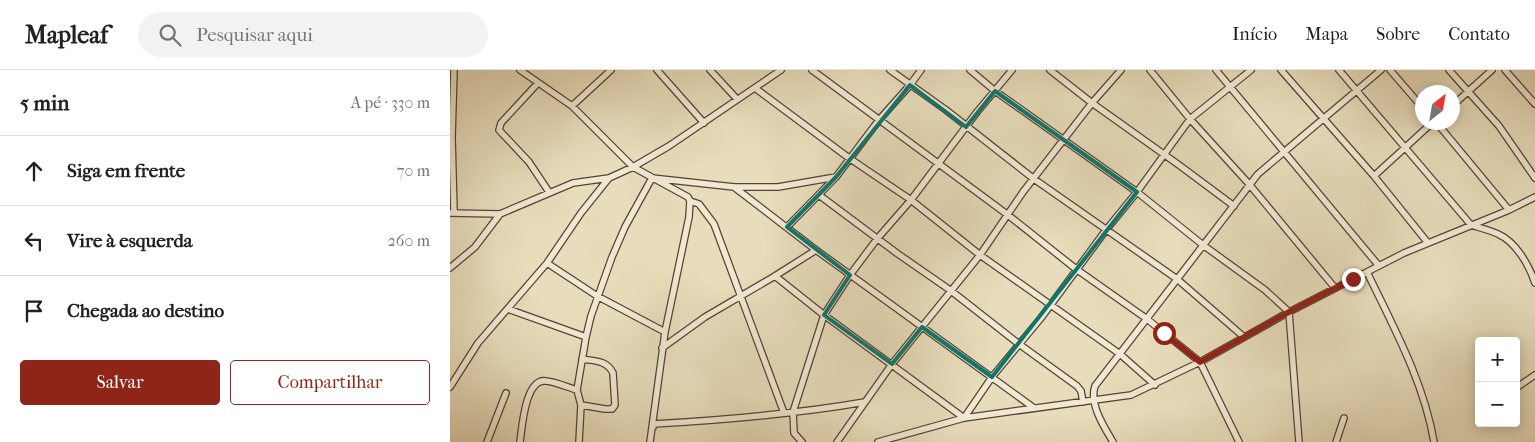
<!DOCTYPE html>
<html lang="pt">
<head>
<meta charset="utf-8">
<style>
  :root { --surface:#fff; --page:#f2f2f2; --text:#202124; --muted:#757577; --line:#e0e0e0; --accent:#8f2418 }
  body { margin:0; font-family:"IM FELL French Canon",serif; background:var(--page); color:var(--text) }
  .controls { position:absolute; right:15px; bottom:15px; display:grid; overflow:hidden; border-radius:5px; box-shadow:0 2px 12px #0003 }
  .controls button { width:45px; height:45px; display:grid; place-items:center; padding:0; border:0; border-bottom:1px solid var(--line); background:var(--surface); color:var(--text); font:25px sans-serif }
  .compass { position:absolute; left:965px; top:15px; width:45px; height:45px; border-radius:50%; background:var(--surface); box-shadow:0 2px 12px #0003; rotate:31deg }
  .stop { position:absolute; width:15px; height:15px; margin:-11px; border:4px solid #8f2418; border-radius:50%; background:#fff }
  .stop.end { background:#8f2418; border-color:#fff; box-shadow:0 1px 5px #0008 }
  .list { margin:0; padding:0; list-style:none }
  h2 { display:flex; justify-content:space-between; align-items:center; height:65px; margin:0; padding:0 20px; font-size:21px }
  h2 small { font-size:16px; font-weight:400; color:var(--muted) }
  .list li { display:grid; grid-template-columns:32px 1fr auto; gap:15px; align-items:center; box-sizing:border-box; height:70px; padding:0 20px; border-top:1px solid var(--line) }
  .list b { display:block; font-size:19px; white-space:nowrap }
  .list em { font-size:16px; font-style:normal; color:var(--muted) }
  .actions { display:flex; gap:10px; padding:15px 20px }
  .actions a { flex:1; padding:11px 0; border:1px solid var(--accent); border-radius:5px; text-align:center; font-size:18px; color:var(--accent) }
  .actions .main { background:var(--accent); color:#fff }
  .icon { flex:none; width:28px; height:28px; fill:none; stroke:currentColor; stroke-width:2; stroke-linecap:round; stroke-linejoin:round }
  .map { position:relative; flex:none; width:1085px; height:372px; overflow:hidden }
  header { display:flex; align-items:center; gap:30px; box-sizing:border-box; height:70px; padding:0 25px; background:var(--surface); border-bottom:1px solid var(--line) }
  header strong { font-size:24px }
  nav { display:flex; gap:28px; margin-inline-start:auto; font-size:18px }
  .search { width:350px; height:45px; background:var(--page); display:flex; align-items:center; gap:12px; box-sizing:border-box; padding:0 18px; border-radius:28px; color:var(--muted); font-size:19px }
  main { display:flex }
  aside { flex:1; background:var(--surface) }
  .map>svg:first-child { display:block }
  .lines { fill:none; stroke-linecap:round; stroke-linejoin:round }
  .minor-casing { stroke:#564332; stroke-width:8 }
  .minor { stroke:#efe8d3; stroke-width:5.5 }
  .route { stroke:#8f2418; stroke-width:6 }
  .marked { fill:none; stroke:#0f766e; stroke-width:4; stroke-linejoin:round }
</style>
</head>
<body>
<header>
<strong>Mapleaf</strong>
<div class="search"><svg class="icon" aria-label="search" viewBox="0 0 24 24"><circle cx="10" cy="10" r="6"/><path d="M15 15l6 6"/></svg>Pesquisar aqui</div>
<nav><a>Início</a><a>Mapa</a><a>Sobre</a><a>Contato</a></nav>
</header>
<main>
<aside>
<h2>5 min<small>A pé · 330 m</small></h2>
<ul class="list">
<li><svg class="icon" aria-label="ahead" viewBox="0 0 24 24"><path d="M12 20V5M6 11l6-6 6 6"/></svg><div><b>Siga em frente</b></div><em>70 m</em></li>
<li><svg class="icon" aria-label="left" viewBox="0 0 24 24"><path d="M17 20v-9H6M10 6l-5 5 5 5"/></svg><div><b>Vire à esquerda</b></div><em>260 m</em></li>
<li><svg class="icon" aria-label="arrive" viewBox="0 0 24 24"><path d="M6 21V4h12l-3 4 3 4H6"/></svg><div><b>Chegada ao destino</b></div></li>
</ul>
<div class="actions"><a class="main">Salvar</a><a>Compartilhar</a></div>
</aside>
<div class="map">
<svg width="1085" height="372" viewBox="0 0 1085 372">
  <rect width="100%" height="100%" fill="#e7dcbb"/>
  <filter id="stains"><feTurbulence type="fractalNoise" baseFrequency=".004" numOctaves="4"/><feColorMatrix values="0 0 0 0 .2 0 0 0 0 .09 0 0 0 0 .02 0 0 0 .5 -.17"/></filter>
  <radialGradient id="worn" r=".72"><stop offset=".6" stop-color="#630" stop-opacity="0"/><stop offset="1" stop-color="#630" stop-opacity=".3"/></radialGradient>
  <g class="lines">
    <defs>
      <path id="minor" d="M70 0 122 36 183 97 238 127 240 131 239 147 215 262 200 372
        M207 0 254 53
        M260 0 287 29
        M362 0 558 145 626 199 697 249 750 292 789 372
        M440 0 496 40 584 109 727 209 794 267
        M520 0 545 21 687 122 753 175 815 220 839 242 849 372
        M600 0 642 33 729 95 784 136
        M700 0 740 49 799 114 885 218
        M766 0 929 196
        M831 0 924 106 978 173
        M889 0 1021 155C1030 158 1040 160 1048 164 1066 172 1079 195 1085 213
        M940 0 972 37
        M999 0 1049 56 1085 108
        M1055 0 1085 34
        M88 13 51 53 49 60 79 92 99 122
        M305 18 399 88 461 130 530 185 670 284 705 315
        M122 36 161 0
        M1002 36 1042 0
        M986 52 1059 140
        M924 106 983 52
        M284 117 366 180 584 338
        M369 125 448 184 500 220 569 274 627 316 631 321 633 332
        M240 131 249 134 264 154 334 343
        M4 142 2 67 4 0
        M0 143 50 144 123 113 159 108
        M337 157 386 107 429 50 460 15 471 0
        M97 193 147 226 215 262
        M0 198 25 177 50 144
        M917 202C943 256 974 312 984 372
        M325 206 374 245 514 348 542 307 591 248 656 160 687 122 740 49 801 0
        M58 239 136 267
        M212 278 255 247 325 206 366 180
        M0 317 28 273 97 193 131 143 159 108 183 97 219 76 331 0
        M1066 318 1085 305
        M131 335 155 339H162L165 335 163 303C157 290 144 291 132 289
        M203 357V354C274 350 345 344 415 332
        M37 372 56 323
        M70 372C72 358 75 308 96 311 106 312 117 317 127 320
        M129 372 131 335 127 320 136 267 141 246 162 187 175 157 202 108 284 117H328L386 107
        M352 372 344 363 343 342 374 245 400 205 427 169 461 130 527 42 562 0
        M387 372 442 294 530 185 573 122 642 33 671 0
        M428 372 514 348 681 325 750 292 839 242 954 183 1059 140 1085 127
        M663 372C654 357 639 334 645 316L808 104 931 0
        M886 372 894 348"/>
    </defs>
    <use href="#minor" class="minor-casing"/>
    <use href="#minor" class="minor"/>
  </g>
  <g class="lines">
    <path class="route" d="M714 263 750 292 839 242 903 209"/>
  </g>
  <path class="marked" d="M460 15 516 57 545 21 687 122 542 307 472 257 442 294 374 245 400 205 337 157 386 107Z"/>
  <rect width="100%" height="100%" filter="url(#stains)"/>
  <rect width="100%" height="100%" fill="url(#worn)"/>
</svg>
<div class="controls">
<button>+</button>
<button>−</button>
</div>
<svg class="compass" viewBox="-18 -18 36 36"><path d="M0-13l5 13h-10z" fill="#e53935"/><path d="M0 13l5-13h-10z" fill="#757577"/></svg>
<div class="stop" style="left:714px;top:263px"></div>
<div class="stop end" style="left:903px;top:209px"></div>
</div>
</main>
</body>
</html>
